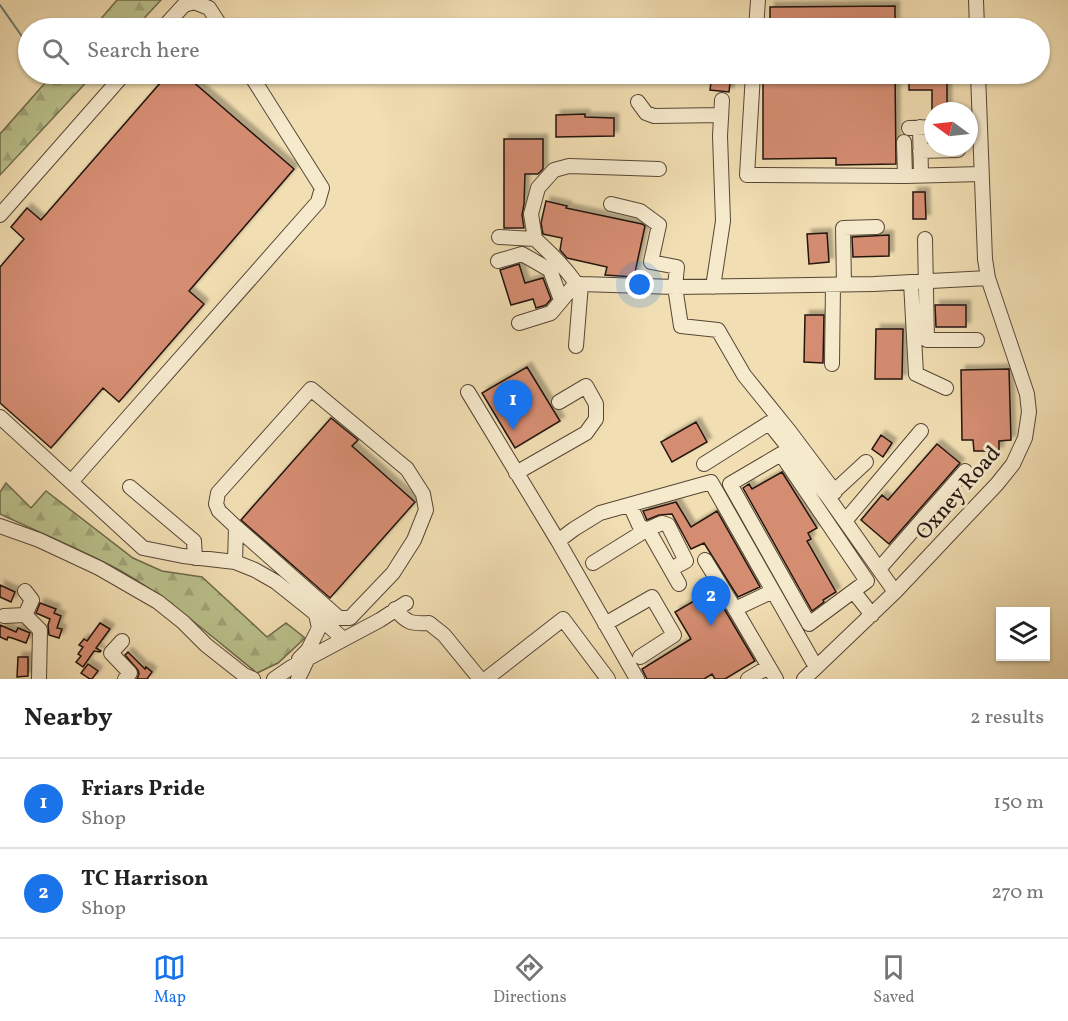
<!DOCTYPE html>
<html lang="en">
<head>
<meta charset="utf-8">
<style>
  :root { --surface:#fff; --page:#f2f2f2; --text:#222; --muted:#767676; --line:#e0e0e0; --accent:#1a73e8 }
  body { margin:0; font-family:Vollkorn,serif; background:var(--page); color:var(--text) }
  .controls { position:absolute; right:18px; bottom:18px; display:grid; overflow:hidden; border-radius:0px; box-shadow:0 2px 4px #0004 }
  .controls button { width:54px; height:54px; display:grid; place-items:center; padding:0; border:0; border-bottom:2px solid var(--line); background:var(--surface); color:var(--text); font:30px sans-serif }
  .compass { position:absolute; left:924px; top:102px; width:54px; height:54px; border-radius:50%; background:var(--surface); box-shadow:0 2px 4px #0004; rotate:285deg }
  .you { position:absolute; left:640px; top:285px; width:21px; height:21px; margin:-15px; border:4px solid #fff; border-radius:50%; background:#1a73e8; box-shadow:0 0 0 9px #1a73e833 }
  .badge { display:grid; place-items:center; width:39px; height:39px; border-radius:50%; background:var(--accent); color:#fff; font-size:20px; font-weight:700 }
  .pin { position:absolute; translate:-50% -50px; filter:drop-shadow(0 2px 3px #0008) }
  .pin::after { content:''; position:absolute; top:32px; width:21px; height:18px; background:inherit; clip-path:polygon(0 0,100% 0,50% 100%) }
  .list { margin:0; padding:0; list-style:none }
  h2 { display:flex; justify-content:space-between; align-items:center; height:78px; margin:0; padding:0 24px; font-size:26px }
  h2 small { font-size:20px; font-weight:400; color:var(--muted) }
  .list li { display:grid; grid-template-columns:39px 1fr auto; gap:18px; align-items:center; box-sizing:border-box; height:90px; padding:0 24px; border-top:2px solid var(--line) }
  .list b { display:block; font-size:22px; white-space:nowrap }
  .list p { margin:0; font-size:20px; white-space:nowrap; color:var(--muted) }
  .list em { font-size:20px; font-style:normal; color:var(--muted) }
  .icon { flex:none; width:33px; height:33px; fill:none; stroke:currentColor; stroke-width:2; stroke-linecap:round; stroke-linejoin:round }
  .map { position:relative; flex:none; width:1068px; height:679px; overflow:hidden }
  .search { position:absolute; background:var(--surface); box-shadow:0 2px 4px #0004; left:18px; right:18px; top:18px; height:66px; display:flex; align-items:center; gap:15px; box-sizing:border-box; padding:0 21px; border-radius:33px; color:var(--muted); font-size:22px }
  .sheet { height:258px; background:var(--surface) }
  nav { display:flex; justify-content:space-around; align-items:center; box-sizing:border-box; height:84px; border-top:2px solid var(--line); background:var(--surface); font-size:16px; color:var(--muted) }
  nav a { display:grid; justify-items:center; gap:3px }
  nav .on { color:var(--accent) }
  .map>svg:first-child { display:block }
  .grass { fill:#bac18c; stroke:#6e6a4c; stroke-width:1.5 }
  .forest { fill:url(#forest-firs); stroke:#6e6a4c; stroke-width:1.5 }
  .lines { fill:none; stroke-linecap:round; stroke-linejoin:round }
  .stream { stroke:#6b786f; stroke-width:2 }
  .building { fill:#d58d72; stroke:#23130d; stroke-width:1.5; filter:url(#shadow) }
  .minor-casing { stroke:#564636; stroke-width:16 }
  .minor { stroke:#f6eacd; stroke-width:14 }
  .labels { text-anchor:middle; stroke-width:6; stroke-linejoin:round; paint-order:stroke }
  .street-label { font-size:22px; fill:#23130d; stroke:#f6eacd }
</style>
</head>
<body>
<div class="map">
<svg width="1068" height="679" viewBox="0 0 1068 679">
  <defs>
    <pattern id="forest-firs" width="22" height="20" patternUnits="userSpaceOnUse" patternTransform="scale(1.5)"><rect width="22" height="20" fill="#bac18c"/><path d="M5 1l3.5 6h-7zM16 11l3.5 6h-7z" fill="#a0a578"/></pattern>
    <filter id="shadow"><feDropShadow dx="4.5" dy="-4.5" stdDeviation="1.5" flood-color="#0004"/></filter>
  </defs>
  <rect width="100%" height="100%" fill="#f1deb2"/>
  <filter id="stains"><feTurbulence type="fractalNoise" baseFrequency=".00333" numOctaves="4"/><feColorMatrix values="0 0 0 0 .2 0 0 0 0 .09 0 0 0 0 .02 0 0 0 .5 -.17"/></filter>
  <radialGradient id="worn" r=".72"><stop offset=".6" stop-color="#630" stop-opacity="0"/><stop offset="1" stop-color="#630" stop-opacity=".3"/></radialGradient>
  <path class="grass" d="M903 74H953V77L903 78Z"/>
  <path class="forest" d="M117 0H161L135 28H93Z
    M53 74H94L0 175V134Z
    M6 483 31 508 46 491 133 558 162 571 202 577 267 637 286 623 305 638 278 663 257 673C213 638 170 599 121 571 82 550 40 533 0 514V492Z"/>
  <g class="lines">
    <path class="stream" d="M0 5 28 45"/>
  </g>
  <path class="building" d="M895 6V28H770V7Z
    M168 74H184L294 169 189 291 204 304 119 402 103 388 51 448 0 403V267L24 239 11 227 27 208 41 220Z
    M712 74H731L729 92 710 90Z
    M763 74H895L896 164 836 165V158L763 159Z
    M947 80V111H932V90H909V81Z
    M585 114V117L614 118V136L556 137V115Z
    M504 139H543V169L538 174H525L524 204 522 215 524 228H504Z
    M913 192H925L926 219H913Z
    M546 201 567 206 566 208 642 224 645 226 634 277 605 275 607 267 567 258 560 250 562 238 543 234 541 223Z
    M827 233 829 262 809 264 807 234Z
    M889 235V256L853 257 852 237Z
    M519 264 525 283 543 278 551 299 546 305 536 308 533 299 511 305 500 270Z
    M935 305H966V327H936Z
    M805 315H824L823 363 804 362Z
    M876 329H903L902 379H875Z
    M527 367 560 421 515 448 482 393Z
    M1009 369 1011 440 999 441V451H974L973 440H962L961 370Z
    M331 418 358 440 352 446 415 502 330 598 241 520Z
    M696 422 707 442 672 462 661 442Z
    M881 435 892 443 883 457 872 449Z
    M937 444 960 463 889 544 861 520 882 495 888 500Z
    M782 472 817 528 808 533 811 539 807 541 836 592 823 600 824 602 812 611 743 488 749 484 752 489Z
    M676 502 691 527 717 511 760 587 738 597 704 543 691 549 672 514 659 515 647 520 643 511Z
    M0 585 15 592 11 602 0 597Z
    M713 590 755 661 725 679H715L712 674 704 679H647L642 669 691 639 675 612Z
    M40 603 56 609 54 613 61 616 57 628 62 629 59 638 49 635 48 625 50 619 36 613Z
    M100 623 110 629 96 648 101 651 100 652 94 651 83 667 76 662 81 656 78 654 83 647 79 645 84 639 87 641Z
    M0 625 16 632 18 628 30 633 26 643 12 638 8 637 7 640 0 637Z
    M128 652 145 669 146 667 152 672 147 679H137L139 674 138 670 125 655Z
    M18 657H28V676L17 677Z
    M88 664 98 671 92 679H90L81 673Z"/>
  <g class="lines">
    <defs>
      <path id="minor" d="M976 0 977 28
        M163 28 184 5 194 2 209 8 222 28
        M756 28 758 0
        M753 74 747 175 905 176 981 174
        M638 102 646 113 654 116 721 115
        M920 127 921 176
        M909 128 933 127
        M904 142 905 176
        M920 151 958 150
        M659 169 569 166 554 170 538 188 531 214 535 239C550 253 564 266 576 283L581 284 675 287 874 284 988 278
        M611 204 640 211 659 225 651 262 677 267 675 287 681 326 718 330 744 375 790 432 835 492
        M0 215 124 74
        M499 237 535 239
        M925 239 927 340H977
        M498 261 522 254 550 270 561 300
        M911 282 916 374 946 388
        M844 284 843 228 877 227
        M713 287 723 221 720 136 722 100
        M519 323 551 313 576 283
        M576 346 581 284
        M832 364 833 285
        M468 392 558 541 637 679
        M0 417 143 548 183 556 235 562 255 570 276 582 316 614 343 639
        M781 454 867 581 809 624 730 484Z
        M704 464 769 423 828 497 895 592
        M516 473 586 433 596 419V404L586 386 559 402
        M71 482 318 202 322 188 250 74
        M130 487 194 541 195 558
        M828 497 866 462
        M630 505 639 525 650 533 679 584
        M845 521 921 431
        M0 526 39 540 99 568 158 602 183 622 206 645 244 675 253 679
        M558 541 574 529 600 513 711 482 816 667
        M705 560 735 609
        M235 562 236 527 219 511 216 504 218 493 311 389 407 469 423 494 426 510 414 540 393 573 350 618H339L236 527
        M593 563 646 530 662 523 668 525 686 561 671 569
        M879 569 965 471
        M773 591 735 609 776 679
        M854 592 872 615
        M395 609C407 623 411 624 429 623L444 635 480 679
        M25 615 32 600 25 591
        M4 616 25 615 40 630 39 679
        M605 624 652 597 674 635 640 657
        M122 641 111 653 130 673 125 679
        M299 659 308 650 319 628 316 614
        M274 679 290 668 380 620 406 603
        M298 679 308 658
        M486 679 563 619 608 679
        M748 679 768 667
        M804 679 895 592 997 484 1013 464 1025 438 1029 412 1027 394 988 278 985 259 978 74"/>
    </defs>
    <use href="#minor" class="minor-casing"/>
    <use href="#minor" class="minor"/>
  </g>
  <g class="labels">
    <g class="street-label">
      <text transform="translate(957 492) rotate(-49)" y="8">Oxney Road</text>
    </g>
  </g>
  <rect width="100%" height="100%" filter="url(#stains)"/>
  <rect width="100%" height="100%" fill="url(#worn)"/>
</svg>
<div class="controls">
<button><svg class="icon" aria-label="layers" viewBox="0 0 24 24"><path d="M12 4l9 5-9 5-9-5zM3 14l9 5 9-5"/></svg></button>
</div>
<svg class="compass" viewBox="-18 -18 36 36"><path d="M0-13l5 13h-10z" fill="#e53935"/><path d="M0 13l5-13h-10z" fill="#767676"/></svg>
<div class="you"></div>
<div class="pin badge" style="left:513px;top:430px">1</div>
<div class="pin badge" style="left:711px;top:626px">2</div>
<div class="search"><svg class="icon" aria-label="search" viewBox="0 0 24 24"><circle cx="10" cy="10" r="6"/><path d="M15 15l6 6"/></svg>Search here</div>
</div>
<section class="sheet">
<h2>Nearby<small>2 results</small></h2>
<ul class="list">
<li><span class="badge">1</span><div><b>Friars Pride</b><p>Shop</p></div><em>150 m</em></li>
<li><span class="badge">2</span><div><b>TC Harrison</b><p>Shop</p></div><em>270 m</em></li>
</ul>
</section>
<nav>
<a class="on"><svg class="icon" aria-label="map" viewBox="0 0 24 24"><path d="M3 6l6-2 6 2 6-2v14l-6 2-6-2-6 2zM9 4v14M15 6v14"/></svg>Map</a>
<a><svg class="icon" aria-label="directions" viewBox="0 0 24 24"><path d="M12 3l9 9-9 9-9-9zM9 14v-3h6M13 9l2 2-2 2"/></svg>Directions</a>
<a><svg class="icon" aria-label="saved" viewBox="0 0 24 24"><path d="M7 4h10v16l-5-4-5 4z"/></svg>Saved</a>
</nav>
</body>
</html>
